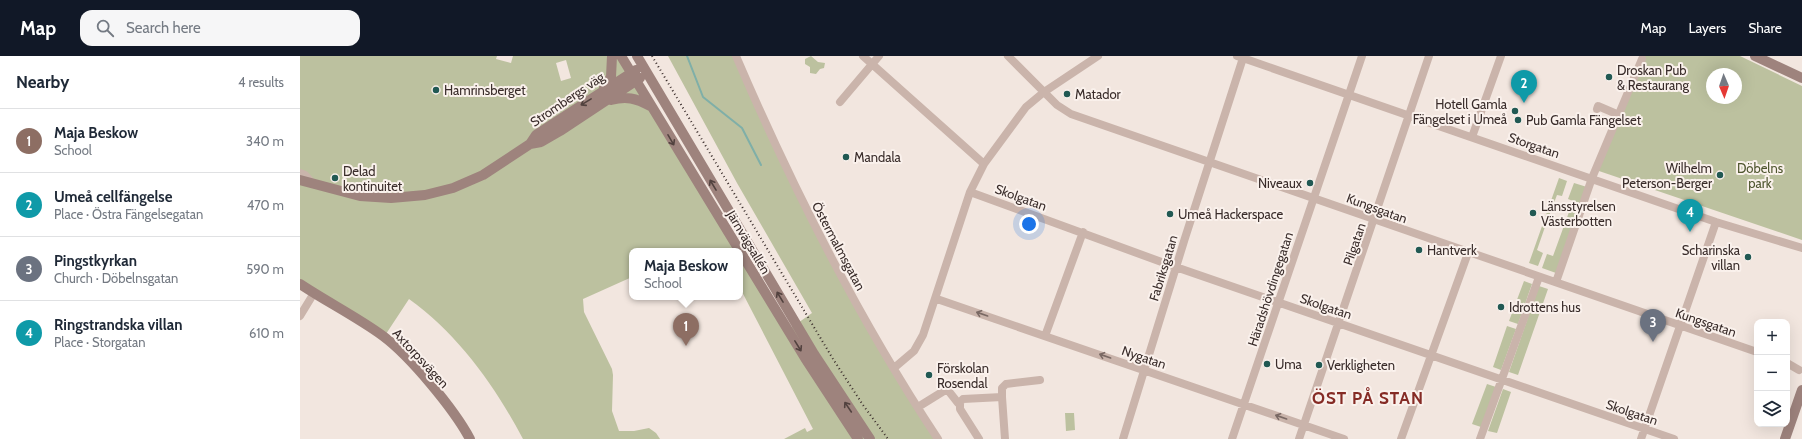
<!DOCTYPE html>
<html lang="en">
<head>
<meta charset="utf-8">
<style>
  :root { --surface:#fff; --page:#f6f6f7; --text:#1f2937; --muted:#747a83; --line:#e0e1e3; --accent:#111827 }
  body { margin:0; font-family:Cabin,sans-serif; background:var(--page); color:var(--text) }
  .controls { position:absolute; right:12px; bottom:12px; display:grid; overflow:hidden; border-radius:8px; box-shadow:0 4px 16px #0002 }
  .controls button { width:36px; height:36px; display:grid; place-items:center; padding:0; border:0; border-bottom:1px solid var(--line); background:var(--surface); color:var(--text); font:20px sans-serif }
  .compass { position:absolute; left:1406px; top:12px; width:36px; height:36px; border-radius:50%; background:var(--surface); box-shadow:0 4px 16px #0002; rotate:178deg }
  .you { position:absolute; left:729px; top:168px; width:14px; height:14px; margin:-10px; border:3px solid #fff; border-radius:50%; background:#1a73e8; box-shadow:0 0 0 6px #1a73e833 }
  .badge { display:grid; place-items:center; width:26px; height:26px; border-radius:50%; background:var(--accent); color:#fff; font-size:13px; font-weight:700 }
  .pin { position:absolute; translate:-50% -33px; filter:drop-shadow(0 1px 2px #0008) }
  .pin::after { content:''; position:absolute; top:21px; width:14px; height:12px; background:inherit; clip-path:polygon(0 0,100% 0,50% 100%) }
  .popup { position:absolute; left:329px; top:192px; width:114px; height:52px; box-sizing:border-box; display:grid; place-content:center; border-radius:8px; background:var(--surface); filter:drop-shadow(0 1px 3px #0005); font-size:13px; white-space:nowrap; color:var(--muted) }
  .popup b { font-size:15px; color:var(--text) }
  .popup::after { content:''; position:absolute; left:50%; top:100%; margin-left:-8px; border:8px solid transparent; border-top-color:var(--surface) }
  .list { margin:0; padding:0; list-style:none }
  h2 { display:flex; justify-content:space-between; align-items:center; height:52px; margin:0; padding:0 16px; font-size:17px }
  h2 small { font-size:13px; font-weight:400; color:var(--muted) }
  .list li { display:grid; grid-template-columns:26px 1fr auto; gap:12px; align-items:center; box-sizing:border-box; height:64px; padding:0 16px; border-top:1px solid var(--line) }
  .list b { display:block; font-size:15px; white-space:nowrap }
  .list p { margin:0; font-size:13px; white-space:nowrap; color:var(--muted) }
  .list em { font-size:13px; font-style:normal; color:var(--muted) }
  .icon { flex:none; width:22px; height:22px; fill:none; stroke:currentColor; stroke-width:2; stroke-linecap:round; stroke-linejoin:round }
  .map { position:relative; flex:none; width:1502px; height:383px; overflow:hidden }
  header { display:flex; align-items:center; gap:24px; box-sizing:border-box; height:56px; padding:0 20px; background:var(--accent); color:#fff }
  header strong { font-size:19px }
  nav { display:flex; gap:22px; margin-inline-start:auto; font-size:14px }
  .search { width:280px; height:36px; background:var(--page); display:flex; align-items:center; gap:10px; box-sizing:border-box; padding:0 14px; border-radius:12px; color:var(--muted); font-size:15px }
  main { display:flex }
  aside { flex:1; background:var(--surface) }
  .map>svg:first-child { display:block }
  .green { fill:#bcc19f; fill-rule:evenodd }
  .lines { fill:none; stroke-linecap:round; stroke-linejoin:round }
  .stream { stroke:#7fafa8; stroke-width:2 }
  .street { stroke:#cab4ab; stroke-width:8 }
  .secondary { stroke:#9e837d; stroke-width:10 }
  .rail { stroke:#392c2a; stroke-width:2; stroke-dasharray:1 3; stroke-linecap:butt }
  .oneway { stroke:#52423f }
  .oneway2 { stroke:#7a6964 }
  .poi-dot { fill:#215953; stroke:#faf1ec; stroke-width:1.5 }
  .labels { text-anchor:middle; stroke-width:4; stroke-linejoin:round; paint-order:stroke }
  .poi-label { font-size:13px; fill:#392c2a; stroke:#faf1ec; text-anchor:start }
  .street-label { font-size:13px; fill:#392c2a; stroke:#faf1ec }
  .park-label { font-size:13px; fill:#4f562f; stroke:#faf1ec }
  .district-label { font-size:17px; font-weight:bold; letter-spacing:1px; fill:#852b25; stroke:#faf1ec }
</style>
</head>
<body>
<header>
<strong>Map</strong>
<div class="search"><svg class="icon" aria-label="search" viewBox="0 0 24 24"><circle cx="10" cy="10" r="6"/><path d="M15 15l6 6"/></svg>Search here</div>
<nav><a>Map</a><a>Layers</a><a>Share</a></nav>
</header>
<main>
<aside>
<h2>Nearby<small>4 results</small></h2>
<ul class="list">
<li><span class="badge" style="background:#8d6e63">1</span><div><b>Maja Beskow</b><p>School</p></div><em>340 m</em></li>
<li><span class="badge" style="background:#0f9aa8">2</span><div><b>Umeå cellfängelse</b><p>Place · Östra Fängelsegatan</p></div><em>470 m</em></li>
<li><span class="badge" style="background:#6b7280">3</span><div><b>Pingstkyrkan</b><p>Church · Döbelnsgatan</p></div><em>590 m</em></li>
<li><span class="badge" style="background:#0f9aa8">4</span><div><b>Ringstrandska villan</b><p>Place · Storgatan</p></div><em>610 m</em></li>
</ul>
</aside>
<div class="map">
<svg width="1502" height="383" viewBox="0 0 1502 383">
  <rect width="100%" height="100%" fill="#f2e6df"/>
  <path class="green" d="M0 0H197L196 3 211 7 213 0H321L488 274 512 257 437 127 368 0H436C492 133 558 262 638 383H484L505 372 507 376 513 373 440 232V195H332V221L283 243 284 256 312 313 313 319 312 355 319 375H334L349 372 356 377 360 383H223C195 330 158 278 109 243L84 281 0 228ZM266 4 271 22 261 25 256 7Z
    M511 0 518 6 525 7 524 12 520 13 516 18 510 17V11L505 8V3Z
    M1343 0H1440L1502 30V184L1296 114ZM1412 18H1436V42H1412Z
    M1259 122 1267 125 1262 140 1257 139 1249 160 1254 162 1252 170 1246 168 1237 194 1243 197 1238 210 1229 207Z
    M1274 127 1287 131 1256 217 1242 212 1247 198 1253 200 1273 145 1268 143Z
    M1224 225 1232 228 1218 268 1209 265Z
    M1239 230 1248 233 1218 319 1209 316Z
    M1207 270 1216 273 1201 314 1193 311Z
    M1187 328 1196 331 1181 371 1172 368Z
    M1203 333 1211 336 1197 377 1188 375Z
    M765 357H774L775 374 766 375Z"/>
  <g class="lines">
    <path class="stream" d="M387 0 403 41 442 72 461 109"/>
    <path class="street" d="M436 0C493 133 558 262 638 383
      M563 0 684 108
      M708 0 757 49 771 58 1457 296
      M937 0 1416 166 1502 192
      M540 46 579 0
      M1297 53 1298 50 1319 59
      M1172 81 1201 0
      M0 117 5 119 13 128
      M670 136 867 208 1374 383
      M1256 226 1292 122 1342 3
      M637 243 1044 383
      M0 260 14 237
      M745 280 783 176
      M1487 307 1499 314
      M594 312 614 295 623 279 670 136 684 108 726 51 744 36 798 0
      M702 341V332L706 328 740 324
      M618 351 647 333 658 347 660 346
      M679 383 660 353V346L663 343 702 341 705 383
      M823 383 885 182 943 2
      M932 383 1062 0
      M999 383 1129 0
      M1101 383 1168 197
      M1180 383 1239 221
      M1341 383 1416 166"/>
    <path class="secondary" d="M321 0 505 302 558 383
      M337 0 514 298 570 383
      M1455 0 1502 22
      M304 32 311 21 312 0
      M311 44C326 40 336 42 350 50
      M230 88 236 79 336 14
      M0 124 60 140 91 142 125 139 153 132 183 119 230 88 241 86 260 75 340 22
      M0 228C27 246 57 261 83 280 110 300 154 353 170 383
      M1485 383 1502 334"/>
    <path class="rail" d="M352 0 533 303 563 349 588 383"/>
  </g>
  <defs><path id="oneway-shaft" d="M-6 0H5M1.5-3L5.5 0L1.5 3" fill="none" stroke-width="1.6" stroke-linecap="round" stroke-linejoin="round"/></defs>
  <g class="oneway">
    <use href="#oneway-shaft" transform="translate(286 46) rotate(149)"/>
    <use href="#oneway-shaft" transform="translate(371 84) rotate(60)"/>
    <use href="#oneway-shaft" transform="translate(413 129) rotate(-121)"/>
    <use href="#oneway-shaft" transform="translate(480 241) rotate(-121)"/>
    <use href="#oneway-shaft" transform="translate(498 290) rotate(58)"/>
    <use href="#oneway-shaft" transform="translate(548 351) rotate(-124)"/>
  </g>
  <g class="oneway2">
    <use href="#oneway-shaft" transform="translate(682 258) rotate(-161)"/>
    <use href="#oneway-shaft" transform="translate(805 300) rotate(-161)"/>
    <use href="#oneway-shaft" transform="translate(981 361) rotate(-161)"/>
  </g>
  <g class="poi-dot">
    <circle cx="1309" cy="21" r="4"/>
    <circle cx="136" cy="34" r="4"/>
    <circle cx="767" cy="38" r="4"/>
    <circle cx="1215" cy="55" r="4"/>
    <circle cx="1218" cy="64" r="4"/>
    <circle cx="546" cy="101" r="4"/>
    <circle cx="1420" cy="119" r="4"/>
    <circle cx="35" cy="122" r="4"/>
    <circle cx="1010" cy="127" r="4"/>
    <circle cx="1233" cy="157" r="4"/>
    <circle cx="870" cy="158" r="4"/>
    <circle cx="1119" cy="194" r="4"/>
    <circle cx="1448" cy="201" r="4"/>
    <circle cx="1201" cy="251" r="4"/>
    <circle cx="967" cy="308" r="4"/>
    <circle cx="1019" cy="309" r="4"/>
    <circle cx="629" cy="319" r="4"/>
  </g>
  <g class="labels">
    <g class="poi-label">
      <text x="1317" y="19">Droskan Pub<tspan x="1317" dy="15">&amp; Restaurang</tspan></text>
      <text x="144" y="39">Hamrinsberget</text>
      <text x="775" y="43">Matador</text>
      <text x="1207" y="53" text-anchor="end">Hotell Gamla<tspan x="1207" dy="15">Fängelset i Umeå</tspan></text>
      <text x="1226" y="69">Pub Gamla Fängelset</text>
      <text x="554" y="106">Mandala</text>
      <text x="1412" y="117" text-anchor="end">Wilhelm<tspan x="1412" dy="15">Peterson-Berger</tspan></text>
      <text x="43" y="120">Delad<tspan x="43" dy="15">kontinuitet</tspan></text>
      <text x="1002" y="132" text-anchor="end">Niveaux</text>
      <text x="1241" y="155">Länsstyrelsen<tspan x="1241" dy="15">Västerbotten</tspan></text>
      <text x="878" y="163">Umeå Hackerspace</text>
      <text x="1127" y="199">Hantverk</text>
      <text x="1440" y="199" text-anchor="end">Scharinska<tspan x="1440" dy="15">villan</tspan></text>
      <text x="1209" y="256">Idrottens hus</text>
      <text x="975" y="313">Uma</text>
      <text x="1027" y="314">Verkligheten</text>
      <text x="637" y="317">Förskolan<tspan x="637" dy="15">Rosendal</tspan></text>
    </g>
    <g class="street-label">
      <text transform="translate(267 43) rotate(-34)" y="5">Strombergs väg</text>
      <text transform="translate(1234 89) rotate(19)" y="5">Storgatan</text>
      <text transform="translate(721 141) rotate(20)" y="5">Skolgatan</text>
      <text transform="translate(1077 152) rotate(20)" y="5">Kungsgatan</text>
      <text transform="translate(449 186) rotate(59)" y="5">Järnvägsallén</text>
      <text transform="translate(1054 188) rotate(-71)" y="5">Pilgatan</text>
      <text transform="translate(539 190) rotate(62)" y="5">Östermalmsgatan</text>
      <text transform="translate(863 212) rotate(-73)" y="5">Fabriksgatan</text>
      <text transform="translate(970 233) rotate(-72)" y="5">Häradshövdingegatan</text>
      <text transform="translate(1026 250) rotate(19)" y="5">Skolgatan</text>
      <text transform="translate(1406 266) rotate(19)" y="5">Kungsgatan</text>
      <text transform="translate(844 301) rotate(19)" y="5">Nygatan</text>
      <text transform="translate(121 302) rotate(47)" y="5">Axtorpsvägen</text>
      <text transform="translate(1332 356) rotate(19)" y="5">Skolgatan</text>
    </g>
    <g class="park-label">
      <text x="1460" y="117">Döbelns<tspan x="1460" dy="15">park</tspan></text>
    </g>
    <g class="district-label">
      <text x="1068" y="348">ÖST PÅ STAN</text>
    </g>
  </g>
</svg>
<div class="controls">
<button>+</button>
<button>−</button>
<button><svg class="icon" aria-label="layers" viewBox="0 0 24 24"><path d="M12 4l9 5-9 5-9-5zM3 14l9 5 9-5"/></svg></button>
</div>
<svg class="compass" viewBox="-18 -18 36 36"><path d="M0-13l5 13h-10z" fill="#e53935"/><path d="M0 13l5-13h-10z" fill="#747a83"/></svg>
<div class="you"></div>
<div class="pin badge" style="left:386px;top:290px;background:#8d6e63">1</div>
<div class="popup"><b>Maja Beskow</b>School</div>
<div class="pin badge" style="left:1224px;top:47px;background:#0f9aa8">2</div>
<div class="pin badge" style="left:1353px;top:286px;background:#6b7280">3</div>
<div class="pin badge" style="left:1390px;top:176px;background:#0f9aa8">4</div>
</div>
</main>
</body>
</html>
